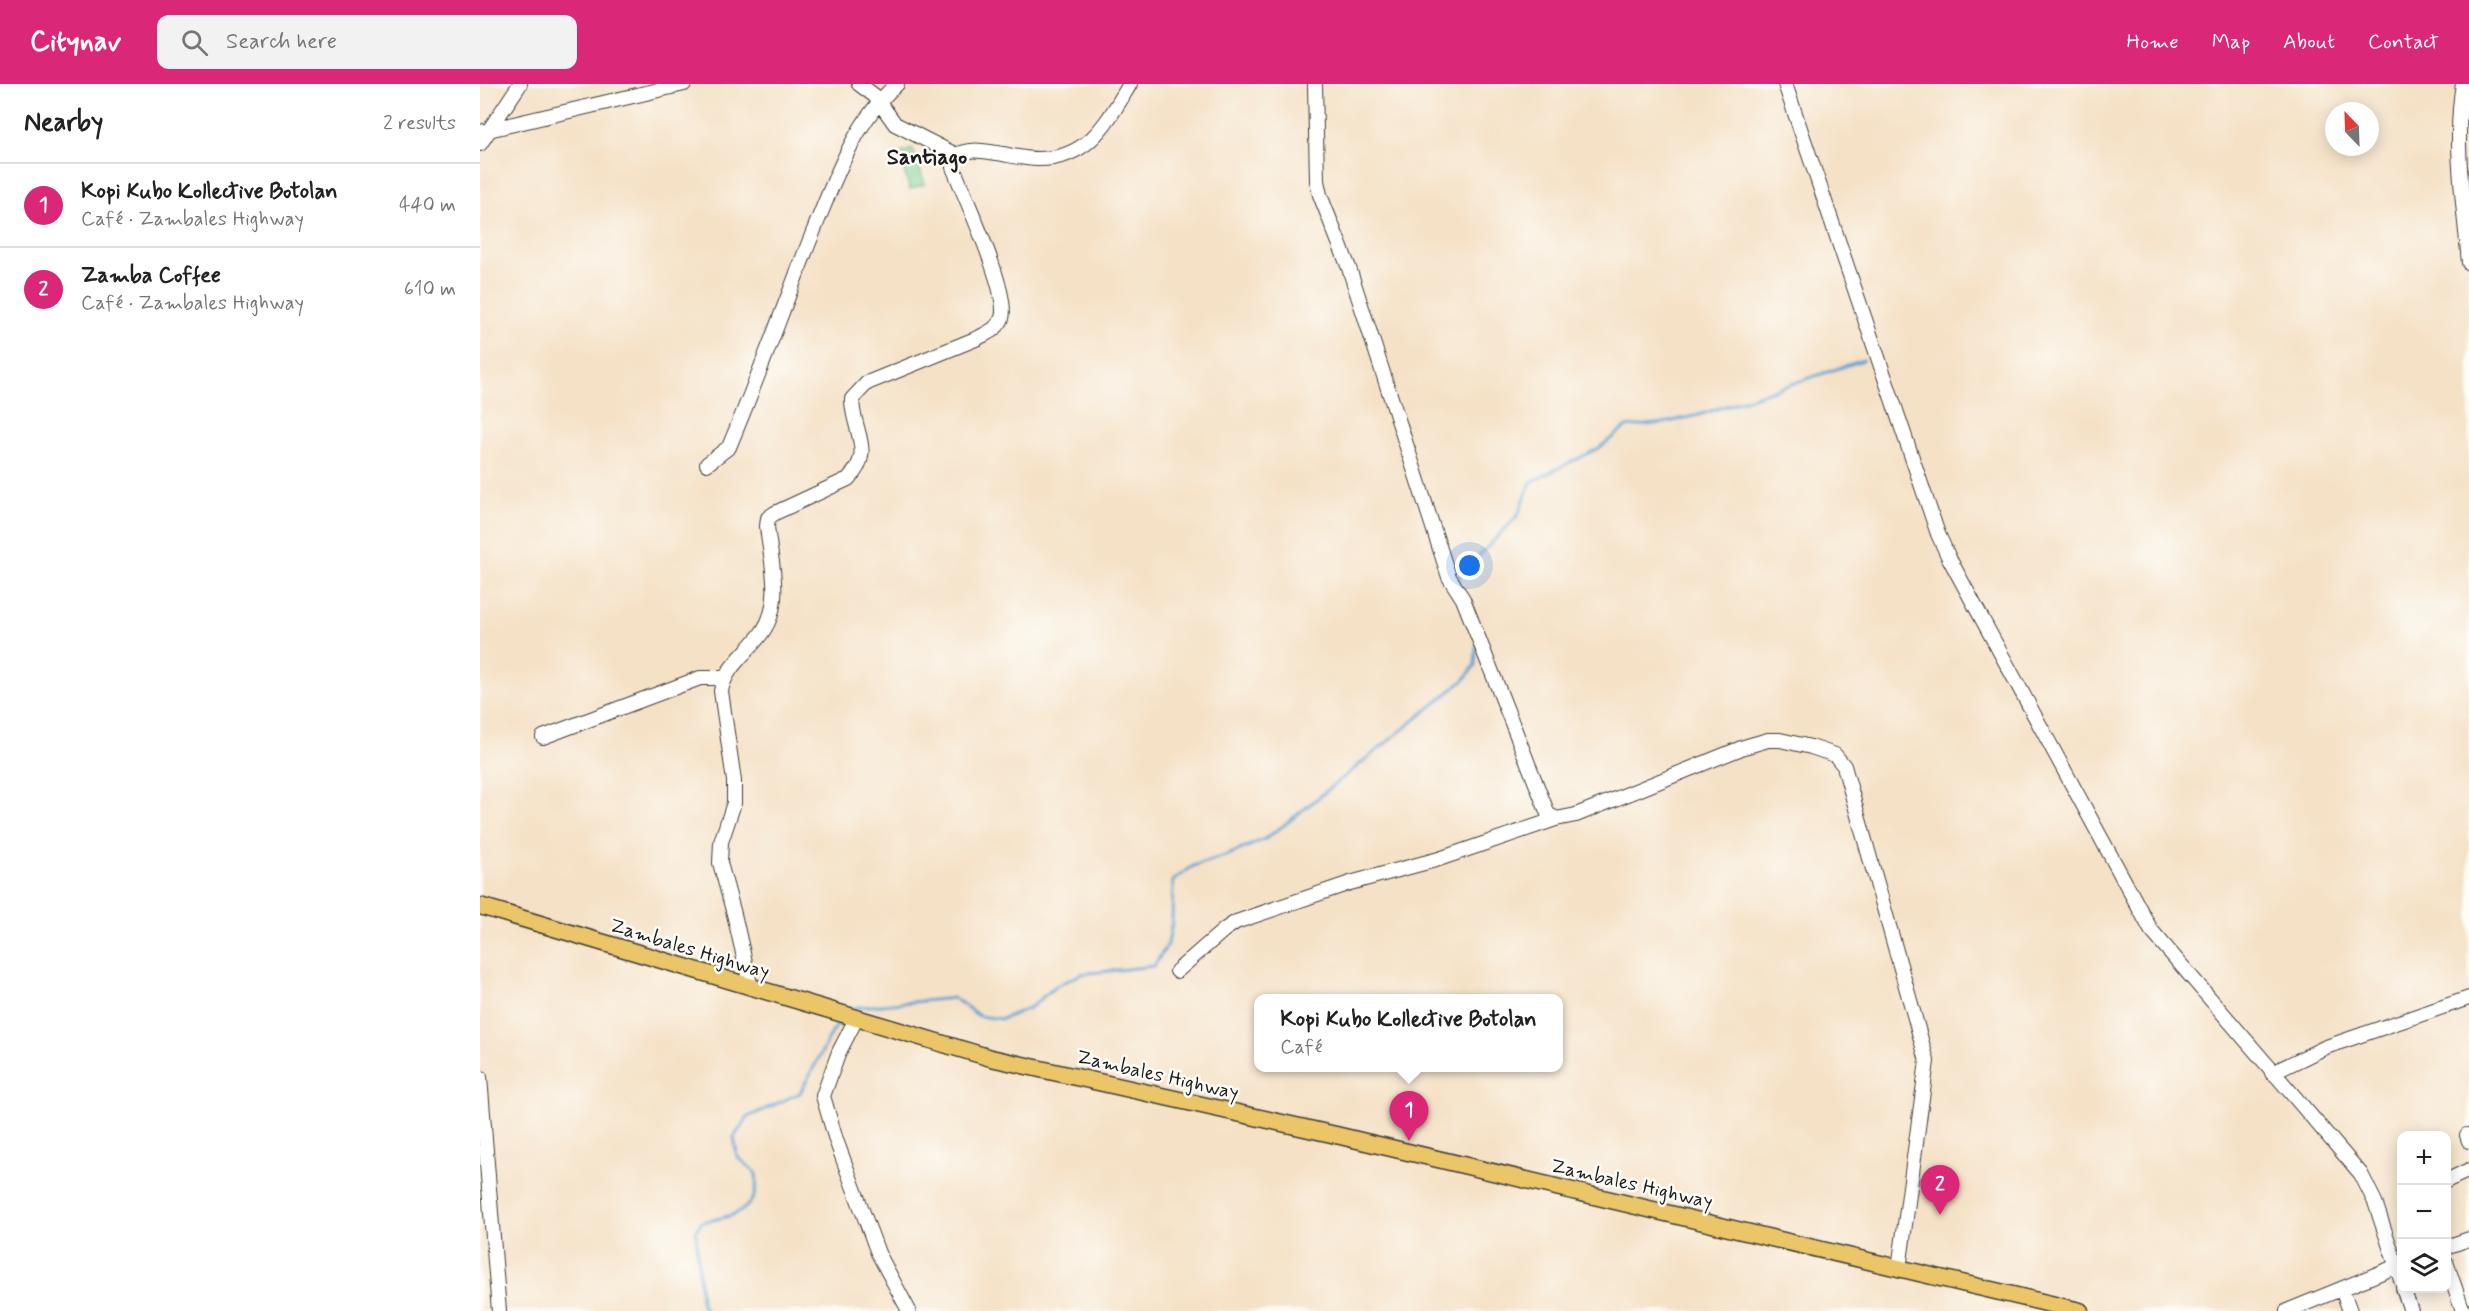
<!DOCTYPE html>
<html lang="en">
<head>
<meta charset="utf-8">
<style>
  :root { --surface:#fff; --page:#f2f2f2; --text:#222; --muted:#767676; --line:#e0e0e0; --accent:#db2777 }
  body { margin:0; font-family:Mynerve,sans-serif; background:var(--page); color:var(--text) }
  .controls { position:absolute; right:18px; bottom:18px; display:grid; overflow:hidden; border-radius:12px; box-shadow:0 3px 15px #0003 }
  .controls button { width:54px; height:54px; display:grid; place-items:center; padding:0; border:0; border-bottom:2px solid var(--line); background:var(--surface); color:var(--text); font:30px sans-serif }
  .compass { position:absolute; left:1845px; top:18px; width:54px; height:54px; border-radius:50%; background:var(--surface); box-shadow:0 3px 15px #0003; rotate:337deg }
  .you { position:absolute; left:990px; top:482px; width:21px; height:21px; margin:-15px; border:4px solid #fff; border-radius:50%; background:#1a73e8; box-shadow:0 0 0 9px #1a73e833 }
  .badge { display:grid; place-items:center; width:39px; height:39px; border-radius:50%; background:var(--accent); color:#fff; font-size:20px; font-weight:700 }
  .pin { position:absolute; translate:-50% -50px; filter:drop-shadow(0 2px 3px #0008) }
  .pin::after { content:''; position:absolute; top:32px; width:21px; height:18px; background:inherit; clip-path:polygon(0 0,100% 0,50% 100%) }
  .popup { position:absolute; left:774px; top:910px; width:309px; height:78px; box-sizing:border-box; display:grid; place-content:center; border-radius:12px; background:var(--surface); filter:drop-shadow(0 2px 4px #0005); font-size:20px; white-space:nowrap; color:var(--muted) }
  .popup b { font-size:22px; color:var(--text) }
  .popup::after { content:''; position:absolute; left:50%; top:100%; margin-left:-12px; border:12px solid transparent; border-top-color:var(--surface) }
  .list { margin:0; padding:0; list-style:none }
  h2 { display:flex; justify-content:space-between; align-items:center; height:78px; margin:0; padding:0 24px; font-size:26px }
  h2 small { font-size:20px; font-weight:400; color:var(--muted) }
  .list li { display:grid; grid-template-columns:39px 1fr auto; gap:18px; align-items:center; box-sizing:border-box; height:84px; padding:0 24px; border-top:2px solid var(--line) }
  .list b { display:block; font-size:22px; white-space:nowrap }
  .list p { margin:0; font-size:20px; white-space:nowrap; color:var(--muted) }
  .list em { font-size:20px; font-style:normal; color:var(--muted) }
  .icon { flex:none; width:33px; height:33px; fill:none; stroke:currentColor; stroke-width:2; stroke-linecap:round; stroke-linejoin:round }
  .map { position:relative; flex:none; width:1989px; height:1227px; overflow:hidden }
  header { display:flex; align-items:center; gap:36px; box-sizing:border-box; height:84px; padding:0 30px; background:var(--accent); color:#fff }
  header strong { font-size:28px }
  nav { display:flex; gap:33px; margin-inline-start:auto; font-size:21px }
  .search { width:420px; height:54px; background:var(--page); display:flex; align-items:center; gap:15px; box-sizing:border-box; padding:0 21px; border-radius:12px; color:var(--muted); font-size:22px }
  main { display:flex }
  aside { flex:1; background:var(--surface) }
  .map>svg:first-child { display:block }
  .green { fill:#7bcf91; stroke:#4c7656; stroke-width:1.5 }
  .lines { fill:none; stroke-linecap:round; stroke-linejoin:round }
  .stream { stroke:#5fa2d3; stroke-width:3 }
  .minor-casing { stroke:#3d3a36; stroke-width:16 }
  .major-casing { stroke:#3d3a36; stroke-width:19 }
  .minor { stroke:#fff; stroke-width:14 }
  .major { stroke:#ebc669; stroke-width:16 }
  .labels { text-anchor:middle; stroke-width:5; stroke-linejoin:round; paint-order:stroke }
  .street-label { font-size:20px; fill:#1c1c1c; stroke:#fdfcf7 }
  .quarter-label { font-size:22px; font-weight:bold; fill:#1c1c1c; stroke:#fdfcf7 }
</style>
</head>
<body>
<header>
<strong>Citynav</strong>
<div class="search"><svg class="icon" aria-label="search" viewBox="0 0 24 24"><circle cx="10" cy="10" r="6"/><path d="M15 15l6 6"/></svg>Search here</div>
<nav><a>Home</a><a>Map</a><a>About</a><a>Contact</a></nav>
</header>
<main>
<aside>
<h2>Nearby<small>2 results</small></h2>
<ul class="list">
<li><span class="badge">1</span><div><b>Kopi Kubo Kollective Botolan</b><p>Café · Zambales Highway</p></div><em>440 m</em></li>
<li><span class="badge">2</span><div><b>Zamba Coffee</b><p>Café · Zambales Highway</p></div><em>610 m</em></li>
</ul>
</aside>
<div class="map">
<svg width="1989" height="1227" viewBox="0 0 1989 1227">
  <rect width="100%" height="100%" fill="#fdfcf7"/>
  <filter id="ink" filterUnits="userSpaceOnUse"><feTurbulence type="fractalNoise" baseFrequency=".0167" numOctaves="2"/><feDisplacementMap in="SourceGraphic" scale="12" xChannelSelector="R" yChannelSelector="G"/><feConvolveMatrix kernelMatrix="1 2 1 2 8 2 1 2 1" color-interpolation-filters="sRGB"/></filter>
  <filter id="wash" filterUnits="userSpaceOnUse"><feTurbulence type="fractalNoise" baseFrequency=".008" numOctaves="4" result="noise"/><feDisplacementMap in="SourceGraphic" scale="24" xChannelSelector="R" yChannelSelector="G"/><feGaussianBlur stdDeviation="1.35" result="paint"/><feColorMatrix in="noise" values="0 0 0 0 0 0 0 0 0 0 0 0 0 0 0 0 0 1.4 0 .05"/><feComposite in="paint" operator="in"/></filter>
  <g filter="url(#wash)">
    <rect width="100%" height="100%" fill="#f5e1c6"/>
    <path class="green" d="M433 65 445 100 430 105 418 70Z"/>
    <g class="lines">
      <path class="stream" d="M978 498 979 493 1038 431 1051 398 1119 364 1146 343 1184 339 1219 331 1383 276
        M368 926 370 924 474 914 499 932 522 935 551 923 576 902 601 890 674 882 688 860 692 838 693 797 713 782 748 771 785 755 808 738 984 596 995 581 996 563
        M147 1227H148
        M225 1227 221 1217 216 1148 221 1138C253 1133 281 1127 276 1089L257 1072 254 1053 268 1033 320 1009 353 947 361 936"/>
    </g>
  </g>
  <g filter="url(#ink)">
    <g class="lines">
      <defs>
        <path id="minor" d="M379 0 395 12 415 40 476 71
          M835 0 837 97 840 111 869 184 969 493 983 515 1068 730 1076 735 1096 731 1264 663 1288 656H1300L1331 663 1355 671 1364 682 1447 977 1419 1185
          M1305 0 1458 450 1469 474 1671 846 1881 1090 1895 1118 1922 1199
          M1983 0C1973 59 1984 120 1989 179
          M0 48 204 0
          M0 60 40 0
          M227 380 249 363C280 290 306 215 336 141 356 92 376 36 417 0
          M63 653 220 594H243
          M697 887 744 846 756 838 870 799 959 775 1076 735
          M271 904 254 830 240 779 241 758 254 719V697L241 607C246 581 269 568 283 547 304 517 290 475 287 442L288 434 295 429 368 395C396 368 372 347 372 315L387 299 498 254C507 249 518 245 522 234 530 209 484 112 473 83L476 71C489 64 502 67 517 69 530 71 544 75 558 75 609 75 627 38 650 0
          M376 935 359 968 343 1012 356 1056 398 1169 429 1227
          M1792 989 1846 963 1989 914
          M0 993 19 1227
          M1987 1051 1989 1057
          M1966 1097 1989 1086
          M1966 1163 1989 1155
          M1966 1178 1983 1227
          M1923 1204 1931 1227
          M1862 1205 1870 1227
          M1807 1227 1922 1180"/>
        <path id="major" d="M0 822 511 974 856 1051 1600 1227"/>
      </defs>
      <use href="#minor" class="minor-casing"/>
      <use href="#major" class="major-casing"/>
      <use href="#minor" class="minor"/>
      <use href="#major" class="major"/>
    </g>
  </g>
  <g class="labels">
    <g class="street-label">
      <text transform="translate(210 864) rotate(17)" y="7">Zambales Highway</text>
      <text transform="translate(678 990) rotate(13)" y="7">Zambales Highway</text>
      <text transform="translate(1152 1099) rotate(13)" y="7">Zambales Highway</text>
    </g>
    <g class="quarter-label">
      <text x="447" y="80">Santiago</text>
    </g>
  </g>
</svg>
<div class="controls">
<button>+</button>
<button>−</button>
<button><svg class="icon" aria-label="layers" viewBox="0 0 24 24"><path d="M12 4l9 5-9 5-9-5zM3 14l9 5 9-5"/></svg></button>
</div>
<svg class="compass" viewBox="-18 -18 36 36"><path d="M0-13l5 13h-10z" fill="#e53935"/><path d="M0 13l5-13h-10z" fill="#767676"/></svg>
<div class="you"></div>
<div class="pin badge" style="left:929px;top:1057px">1</div>
<div class="popup"><b>Kopi Kubo Kollective Botolan</b>Café</div>
<div class="pin badge" style="left:1460px;top:1131px">2</div>
</div>
</main>
</body>
</html>
